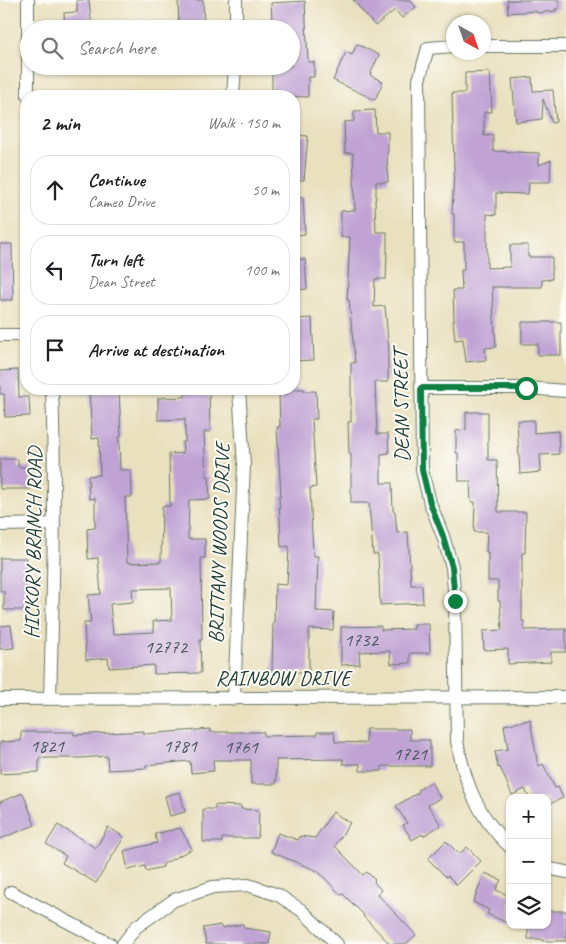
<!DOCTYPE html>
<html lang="en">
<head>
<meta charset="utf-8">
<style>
  :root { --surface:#fff; --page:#f6f6f6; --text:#202124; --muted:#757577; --line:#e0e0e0 }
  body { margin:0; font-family:Caveat,sans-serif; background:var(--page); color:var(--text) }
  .controls { position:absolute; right:15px; bottom:15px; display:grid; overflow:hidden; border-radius:10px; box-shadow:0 1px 4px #0004 }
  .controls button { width:45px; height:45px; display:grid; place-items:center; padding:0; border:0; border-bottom:1px solid var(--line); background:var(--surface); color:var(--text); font:25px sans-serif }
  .compass { position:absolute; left:446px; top:15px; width:45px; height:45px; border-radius:50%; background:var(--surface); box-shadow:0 1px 4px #0004; rotate:140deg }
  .stop { position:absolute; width:15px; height:15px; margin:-11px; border:4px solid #0b8043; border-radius:50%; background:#fff }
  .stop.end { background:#0b8043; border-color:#fff; box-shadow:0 1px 5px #0008 }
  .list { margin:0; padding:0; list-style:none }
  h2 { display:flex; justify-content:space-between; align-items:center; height:65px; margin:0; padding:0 20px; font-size:21px }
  h2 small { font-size:16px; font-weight:400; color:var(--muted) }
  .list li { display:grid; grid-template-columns:32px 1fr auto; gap:15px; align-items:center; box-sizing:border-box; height:70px; margin:0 10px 10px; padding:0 10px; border:1px solid var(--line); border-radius:20px }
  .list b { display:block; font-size:19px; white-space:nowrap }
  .list p { margin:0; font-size:16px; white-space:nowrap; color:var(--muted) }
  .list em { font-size:16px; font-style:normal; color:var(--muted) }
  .icon { flex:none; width:28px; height:28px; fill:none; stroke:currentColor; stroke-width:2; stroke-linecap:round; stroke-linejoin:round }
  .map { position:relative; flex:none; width:566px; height:944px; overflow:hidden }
  .search { position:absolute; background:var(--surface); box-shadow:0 1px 4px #0004; left:20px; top:20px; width:280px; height:55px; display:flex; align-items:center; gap:12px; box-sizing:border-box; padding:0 18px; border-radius:28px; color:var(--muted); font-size:19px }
  .panel { position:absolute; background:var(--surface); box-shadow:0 1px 4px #0004; left:20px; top:90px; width:280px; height:305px; border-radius:20px }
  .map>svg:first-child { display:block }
  .building { fill:#c0a3d4; fill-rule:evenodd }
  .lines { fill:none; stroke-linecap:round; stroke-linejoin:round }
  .minor-casing { stroke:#667664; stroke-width:14 }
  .minor { stroke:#fff; stroke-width:12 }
  .route { stroke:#0b8043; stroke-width:6 }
  .labels { text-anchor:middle; stroke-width:4; stroke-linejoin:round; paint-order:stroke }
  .number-label { font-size:19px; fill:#47565c }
  .street-label { font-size:21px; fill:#1f3d34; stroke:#fdfcf7 }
</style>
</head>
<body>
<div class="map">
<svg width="566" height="944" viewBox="0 0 566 944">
  <rect width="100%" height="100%" fill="#fdfcf7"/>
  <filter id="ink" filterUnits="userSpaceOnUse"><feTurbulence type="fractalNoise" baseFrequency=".02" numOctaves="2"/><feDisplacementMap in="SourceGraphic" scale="10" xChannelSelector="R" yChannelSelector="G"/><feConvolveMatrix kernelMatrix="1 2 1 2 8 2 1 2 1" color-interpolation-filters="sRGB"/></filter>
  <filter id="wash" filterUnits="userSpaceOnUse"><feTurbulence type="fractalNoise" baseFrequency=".0096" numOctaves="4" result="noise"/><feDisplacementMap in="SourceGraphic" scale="20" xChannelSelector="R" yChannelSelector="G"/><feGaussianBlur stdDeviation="1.12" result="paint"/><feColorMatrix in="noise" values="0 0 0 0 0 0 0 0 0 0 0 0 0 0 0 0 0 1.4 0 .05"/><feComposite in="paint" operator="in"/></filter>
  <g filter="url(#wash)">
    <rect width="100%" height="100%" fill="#e9e0bd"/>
    <g id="blocks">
      <path class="building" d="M77 0H89L92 29H65L64 13 77 12Z
        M178 0H203L204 29H179Z
        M353 0H410L416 7 402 18 395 10 375 26Z
        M507 0H559V9H555L556 11 537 13 536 11 508 13Z
        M305 1 308 62H314V77H308V97L272 96V66H291V29H279V20H272L271 3Z
        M357 44 379 55 370 75 383 82 375 100 333 80 346 52 352 55Z
        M490 72 492 112H484V136L493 135V151L539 153V165L551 160 550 182H529L528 194 496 193V215L487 214V268L510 267V245H528V257H552V279L542 280V287H492L496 347 485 348 486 360 466 362 463 339 455 340 453 321H454L453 290H462L461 270H464V242H454V214H452L454 170 452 93H465V73Z
        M532 77 533 91 553 90 556 122 552 123 543 99 542 119 516 122 512 79Z
        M375 110 376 132H388V152H387L388 182H376V199H375L376 232H387V251L386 279H375L374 307 385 306 389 352H388V382H375L377 434H388L389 453 381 454V483H392L393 511H395L397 533 408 532 411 585H422L423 603 380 605 378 554H373L369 503H351V454H349L348 422H351V363H355L349 300H347L350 237H341V211L355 210 353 153H345L344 122 354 121V111Z
        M294 135 308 136 304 180H294Z
        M303 197 305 234 294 235V198Z
        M0 244H12L13 300H0Z
        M294 259H305L307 289 294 290Z
        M312 318 314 360 294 361V319Z
        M522 322H561V355H538V344H522Z
        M18 370 19 397H29L30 416 5 417 4 394H0V371Z
        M89 389H119L121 437H119L120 470H131L132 497H125L127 562H129V563L161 562 162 506H170L169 454 183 453 182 442H185V419L158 420V398L185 397V389H209L210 432H204L206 476H209L210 499 189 500 188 539H205V558H201L202 640H200L201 673 154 674V665L109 668 108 658 86 660 84 623H91L88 595 101 594 98 558 88 559 87 529 95 528V498L89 499 88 476 100 475 99 438 92 439ZM171 588 172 620 153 621 154 632 113 634 110 604 133 602 132 589Z
        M286 389H304V391H316L317 419H312L316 487 310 488 313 556H318L316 611 334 612 333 630 309 629V672H272L273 623H274L275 584 287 585 289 546 281 547 279 496H281L277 427H280L279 394H287Z
        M466 412H488V460H497L498 512H526L525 553H522V621H524V630L566 629V652H551V662L508 664V649L484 650 483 631 502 630 500 601H498V581H488V552H486L487 532H474L475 502H471L470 481H459L458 453H456V431L466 430Z
        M534 420V433L558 431 559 454 540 455 541 472 520 474 517 421Z
        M0 459H18V467H31V489H0Z
        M0 558H26L28 610H4V591H0Z
        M414 624H429L430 653H410V663L391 664 390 651 359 652 360 664 341 665V627L381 626V630L414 629Z
        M11 625 14 648 0 649V626Z
        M530 720 538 766 543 764 555 788 558 787 563 798 547 805V798H529L525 789 512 795 500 767 498 768 495 751 508 749 504 725Z
        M210 729V732H264V736L317 735V732H334L335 742 366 743V729H410V740H430V766H382V771H360V764H343V759L276 760V784H251V760H213L214 771 191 773 190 761 146 765V768L108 770 107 756 81 758H39V772L0 774V742L21 741V732H74V735L144 731V734Z
        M431 782 440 798 428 805 441 825 423 836 422 834 412 840 403 825 407 823 396 806 419 792 418 790Z
        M180 792 185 812 170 816 165 796Z
        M23 793 35 825 0 839V802Z
        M215 805 241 806V809L259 810 258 838H222V842H203V809H215Z
        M333 812 350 823 335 846 363 875 367 872 375 880 374 882 381 890 377 894 416 935 406 944H390L363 916 364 915 343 894 341 895 318 871 271 852 278 833 298 840 300 836 315 838Z
        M58 825 96 848 108 827 124 837 96 883 62 863 66 856 46 844Z
        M180 828 192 849 163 864V867L146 871 145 866 128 870 124 851 157 843 155 834Z
        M446 841 459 854 467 847 481 861 457 885 448 876 446 877 428 859Z
        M485 873 501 880 496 890 510 896V924L487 914 489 910 473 902Z
        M547 911H566V941H542V939H528V925H547Z
        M243 924 244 928 271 932 269 944H206L203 928 220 925 221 928Z"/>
    </g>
  </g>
  <g filter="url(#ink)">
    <use href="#blocks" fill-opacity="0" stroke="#667664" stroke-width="1"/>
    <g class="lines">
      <defs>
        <path id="minor" d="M28 0V96
          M236 0V29
          M454 46 428 48 419 80 422 470 430 503 443 536 452 567 455 601 457 741C465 783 477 816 510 847
          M484 46H566
          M233 96 235 66
          M0 335H26
          M421 388H526L566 391
          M0 525 54 524
          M50 698C53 595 56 492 52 389
          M0 699 566 697
          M234 699 244 465 239 389
          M547 868 566 872
          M11 892 110 944
          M123 944 136 927 174 900 213 887 248 885 278 895 301 910 337 944"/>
      </defs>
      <use href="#minor" class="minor-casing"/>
      <use href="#minor" class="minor"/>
    </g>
  </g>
  <g class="lines" filter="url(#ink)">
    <path class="route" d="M455 601 452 567 443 536 430 503 422 470 421 388H526"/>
  </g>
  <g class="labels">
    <g class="number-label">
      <text x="361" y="646">1732</text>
      <text x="166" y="653">12772</text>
      <text x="47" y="752">1821</text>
      <text x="180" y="752">1781</text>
      <text x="241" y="753">1761</text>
      <text x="410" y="760">1721</text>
    </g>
    <g class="street-label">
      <text transform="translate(401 406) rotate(-91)" y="7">DEAN STREET</text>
      <text transform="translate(33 543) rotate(-89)" y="7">HICKORY BRANCH ROAD</text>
      <text transform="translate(219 543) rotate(-88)" y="7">BRITTANY WOODS DRIVE</text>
      <text x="283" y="685">RAINBOW DRIVE</text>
    </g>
  </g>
</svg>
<div class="controls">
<button>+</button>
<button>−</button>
<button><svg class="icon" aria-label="layers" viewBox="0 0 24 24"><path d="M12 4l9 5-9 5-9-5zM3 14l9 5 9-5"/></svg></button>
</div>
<svg class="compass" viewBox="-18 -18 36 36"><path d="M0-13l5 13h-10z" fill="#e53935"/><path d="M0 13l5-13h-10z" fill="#757577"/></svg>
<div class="stop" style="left:526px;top:388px"></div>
<div class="stop end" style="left:455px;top:601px"></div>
<div class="search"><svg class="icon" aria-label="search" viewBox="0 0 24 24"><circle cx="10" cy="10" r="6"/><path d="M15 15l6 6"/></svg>Search here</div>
<section class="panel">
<h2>2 min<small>Walk · 150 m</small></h2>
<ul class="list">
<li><svg class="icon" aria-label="ahead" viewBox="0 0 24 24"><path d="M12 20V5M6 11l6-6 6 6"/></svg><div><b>Continue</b><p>Cameo Drive</p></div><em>50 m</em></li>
<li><svg class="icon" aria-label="left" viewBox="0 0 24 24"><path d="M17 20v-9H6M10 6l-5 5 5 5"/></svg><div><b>Turn left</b><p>Dean Street</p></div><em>100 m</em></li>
<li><svg class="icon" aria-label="arrive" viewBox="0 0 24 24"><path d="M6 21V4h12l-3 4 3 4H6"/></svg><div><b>Arrive at destination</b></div></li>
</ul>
</section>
</div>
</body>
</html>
